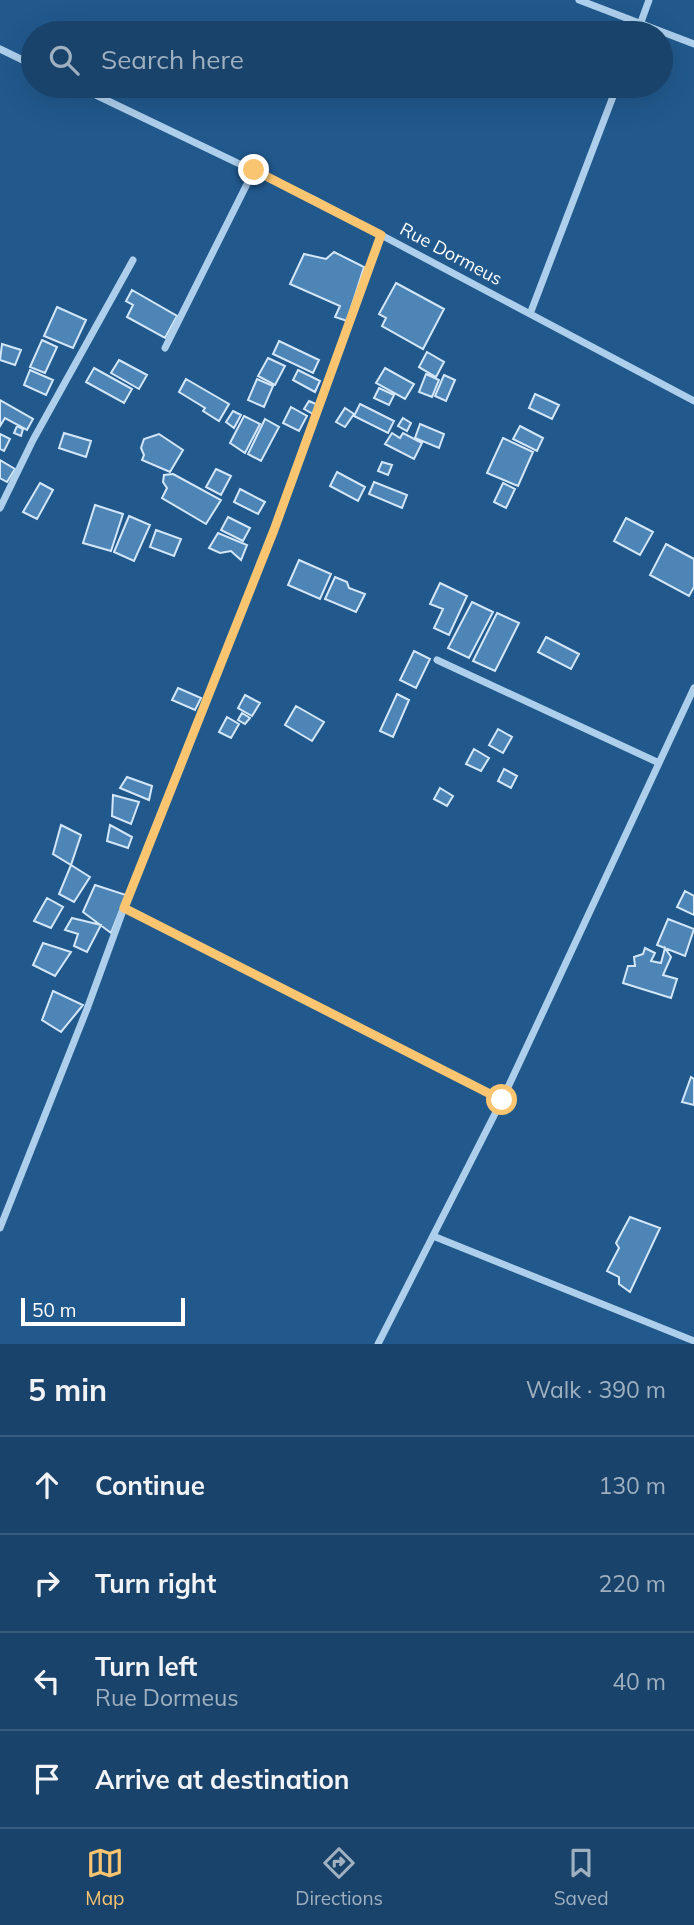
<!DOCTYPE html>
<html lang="en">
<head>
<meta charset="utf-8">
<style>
  :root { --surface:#19436a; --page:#264e72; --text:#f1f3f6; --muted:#9fb0c1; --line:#375c7e; --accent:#f9c570 }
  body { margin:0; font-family:Mulish,sans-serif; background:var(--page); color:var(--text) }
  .scale { position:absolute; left:21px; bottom:18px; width:164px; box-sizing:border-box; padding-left:7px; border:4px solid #fff; border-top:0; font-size:19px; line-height:24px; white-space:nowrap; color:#fff; -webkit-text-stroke:5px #21598d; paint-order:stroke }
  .stop { position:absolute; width:21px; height:21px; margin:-16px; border:5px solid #f9c570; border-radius:50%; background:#fff }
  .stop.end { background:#f9c570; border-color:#fff; box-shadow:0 2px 7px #0008 }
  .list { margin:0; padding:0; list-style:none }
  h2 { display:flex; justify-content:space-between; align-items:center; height:91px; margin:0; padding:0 28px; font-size:30px }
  h2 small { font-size:23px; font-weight:400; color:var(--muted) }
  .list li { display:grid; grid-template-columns:46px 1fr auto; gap:21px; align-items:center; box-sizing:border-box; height:98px; padding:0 28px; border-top:2px solid var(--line) }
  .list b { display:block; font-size:26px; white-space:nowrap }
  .list p { margin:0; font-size:23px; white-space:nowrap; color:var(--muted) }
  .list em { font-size:23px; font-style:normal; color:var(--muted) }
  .icon { flex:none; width:38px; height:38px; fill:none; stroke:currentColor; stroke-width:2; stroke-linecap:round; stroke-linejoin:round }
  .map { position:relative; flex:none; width:694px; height:1344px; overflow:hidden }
  .search { position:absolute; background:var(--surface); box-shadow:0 7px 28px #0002; left:21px; right:21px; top:21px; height:77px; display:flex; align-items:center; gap:18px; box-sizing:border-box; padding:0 24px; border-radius:38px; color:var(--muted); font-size:26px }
  .sheet { height:483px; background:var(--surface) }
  nav { display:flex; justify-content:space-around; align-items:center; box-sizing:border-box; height:98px; border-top:2px solid var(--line); background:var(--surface); font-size:19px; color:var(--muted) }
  nav a { display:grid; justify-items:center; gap:4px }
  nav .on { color:var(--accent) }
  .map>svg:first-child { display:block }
  .building { fill:#4d85b6; stroke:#d4e7f9; stroke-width:2 }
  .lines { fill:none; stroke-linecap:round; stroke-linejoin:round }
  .street { stroke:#aecfec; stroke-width:7 }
  .route { stroke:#f9c570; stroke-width:9 }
  .labels { text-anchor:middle; stroke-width:5; stroke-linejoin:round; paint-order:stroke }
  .street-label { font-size:18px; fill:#fff; stroke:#21598d }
</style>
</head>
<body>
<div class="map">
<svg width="694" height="1344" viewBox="0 0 694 1344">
  <rect width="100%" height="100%" fill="#21598d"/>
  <path class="building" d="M334 252 364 267 347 321 335 317 340 306 290 284 304 254 326 259Z
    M396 283 444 309 423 349 382 326 386 318 379 314Z
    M132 290 177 316 165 338 127 317 133 305 126 301Z
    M57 307 86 320 73 348 44 336Z
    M42 340 57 347 45 373 30 367Z
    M279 341 319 360 313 373 273 354Z
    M2 344 21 350 15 365 0 360Z
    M427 352 444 362 436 377 419 367Z
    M268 358 285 366 275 385 258 376Z
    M119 360 147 375 139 389 111 373Z
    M94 368 132 389 124 403 86 382Z
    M385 368 414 384 405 399 376 383Z
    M30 370 53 380 46 395 24 385Z
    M298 370 320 381 315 392 293 380Z
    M426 374 439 380 432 397 419 392Z
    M444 375 455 380 446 401 435 396Z
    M186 379 229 404 219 421 203 411 205 408 179 392Z
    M257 379 273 386 264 407 248 400Z
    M379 388 394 395 389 405 374 398Z
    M535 394 559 405 552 419 529 408Z
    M0 400 33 419 27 430 5 418 0 426Z
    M309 401 318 405 313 414 304 409Z
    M360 404 394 421 388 433 354 416Z
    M291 407 307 416 299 431 283 423Z
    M345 408 354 414 345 427 336 422Z
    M233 411 241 415 234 428 226 422Z
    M244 416 260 424 245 453 230 443Z
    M403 418 411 423 407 431 398 426Z
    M265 419 279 427 261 461 248 454Z
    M420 424 444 434 439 448 415 438Z
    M17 426 23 429 21 436 14 433Z
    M520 426 543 438 537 451 513 439Z
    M64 433 91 441 86 457 59 448Z
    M392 433 400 438 403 433 422 443 414 459 385 444Z
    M0 434 10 439 4 451 0 449Z
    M159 434 183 450 170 472 142 460 144 455 141 448 144 439Z
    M503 438 533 452 518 486 487 473Z
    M0 460 15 469 7 482 0 478Z
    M382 462 392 465 388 475 378 471Z
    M216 469 231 476 221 495 206 487Z
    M337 472 365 487 358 501 330 486Z
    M173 474 221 500 206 524 162 498 167 488 163 482 164 475Z
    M374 482 407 495 402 508 369 494Z
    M40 483 53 490 37 519 23 512Z
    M503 483 515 489 506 508 494 502Z
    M240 489 265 502 258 514 234 502Z
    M95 505 123 514 111 551 83 543Z
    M129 516 150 525 134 561 114 552Z
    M228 517 250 528 243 541 221 530Z
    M626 518 653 532 640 555 614 541Z
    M156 530 181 539 174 556 150 547Z
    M218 533 247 545 241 560 231 551 220 553 209 548Z
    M666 544 694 559V587L689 596 650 575Z
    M299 560 331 574 320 599 288 585Z
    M335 577 347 582 349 588 365 594 356 612 325 599Z
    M440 583 467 596 449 635 434 628 443 609 430 604Z
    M472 602 493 612 469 658 448 648Z
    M497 613 519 623 495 671 473 661Z
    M546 637 579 654 571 669 538 652Z
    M414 651 430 659 416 688 400 680Z
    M178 688 201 698 195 710 172 700Z
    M397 694 409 700 393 737 380 731Z
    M245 695 260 703 252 716 238 708Z
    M296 706 324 722 312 741 285 725Z
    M242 713 250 718 245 724 238 720Z
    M227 717 239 724 231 738 219 732Z
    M498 729 512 737 503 753 489 745Z
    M474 749 489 758 481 771 466 764Z
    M504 769 517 776 511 788 498 781Z
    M127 777 152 786 149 800 120 788Z
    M440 788 453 796 447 806 434 799Z
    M113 795 139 802 131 824 112 816Z
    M61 825 81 835 71 865 53 854Z
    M110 825 132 837 128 848 107 841Z
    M71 865 90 877 74 902 59 894Z
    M95 885 126 895 111 933 83 912Z
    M685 891 694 896V915L677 907Z
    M47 898 63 907 51 928 34 921Z
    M72 918 101 925 87 952 74 946 78 934 65 930Z
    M668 919 694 929 685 956 657 945Z
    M43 943 71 952 55 976 33 965Z
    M645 948 655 953 651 961 661 963 665 948 671 957 663 975 677 979 671 998 623 983 628 966H635L634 957 643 954Z
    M53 991 83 1005 61 1032 42 1020Z
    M691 1077 694 1079V1105L682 1102Z
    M630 1217 660 1228 630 1292 619 1284V1277L607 1271 619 1248 616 1243Z"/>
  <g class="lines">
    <path class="street" d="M579 0 694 44
      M637 33 649 0
      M0 49 33 65
      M77 86 317 201 694 401
      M530 314 617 86
      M165 348 254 170
      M0 508 33 440 133 260
      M437 660 659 763
      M124 908 502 1100
      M0 1228 87 1009 129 894 274 530 381 235
      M433 1236 694 1341
      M378 1344 502 1100 694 688"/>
  </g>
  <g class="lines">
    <path class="route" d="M254 170 381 235 274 530 124 908 502 1100"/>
  </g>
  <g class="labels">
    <g class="street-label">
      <text transform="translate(451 254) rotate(28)" y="6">Rue Dormeus</text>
    </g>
  </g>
</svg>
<div class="scale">50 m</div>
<div class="stop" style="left:502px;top:1100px"></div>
<div class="stop end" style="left:254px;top:170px"></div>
<div class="search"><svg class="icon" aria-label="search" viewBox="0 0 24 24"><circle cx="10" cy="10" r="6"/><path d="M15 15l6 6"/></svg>Search here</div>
</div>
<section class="sheet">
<h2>5 min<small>Walk · 390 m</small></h2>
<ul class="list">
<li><svg class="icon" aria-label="ahead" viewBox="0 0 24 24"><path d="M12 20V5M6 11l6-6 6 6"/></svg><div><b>Continue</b></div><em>130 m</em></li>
<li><svg class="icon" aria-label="right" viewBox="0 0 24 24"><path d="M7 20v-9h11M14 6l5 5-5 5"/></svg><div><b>Turn right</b></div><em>220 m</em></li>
<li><svg class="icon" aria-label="left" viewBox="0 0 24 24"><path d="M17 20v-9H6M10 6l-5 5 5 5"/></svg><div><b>Turn left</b><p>Rue Dormeus</p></div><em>40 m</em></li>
<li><svg class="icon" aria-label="arrive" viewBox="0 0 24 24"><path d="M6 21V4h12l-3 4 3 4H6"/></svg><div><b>Arrive at destination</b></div></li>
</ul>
</section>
<nav>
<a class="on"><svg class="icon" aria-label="map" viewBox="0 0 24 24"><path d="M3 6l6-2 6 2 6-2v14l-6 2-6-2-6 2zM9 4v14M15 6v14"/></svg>Map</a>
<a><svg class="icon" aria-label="directions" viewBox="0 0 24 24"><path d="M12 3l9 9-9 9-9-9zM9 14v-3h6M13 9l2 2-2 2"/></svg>Directions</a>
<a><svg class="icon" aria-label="saved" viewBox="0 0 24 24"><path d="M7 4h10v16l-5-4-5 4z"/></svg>Saved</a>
</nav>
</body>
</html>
